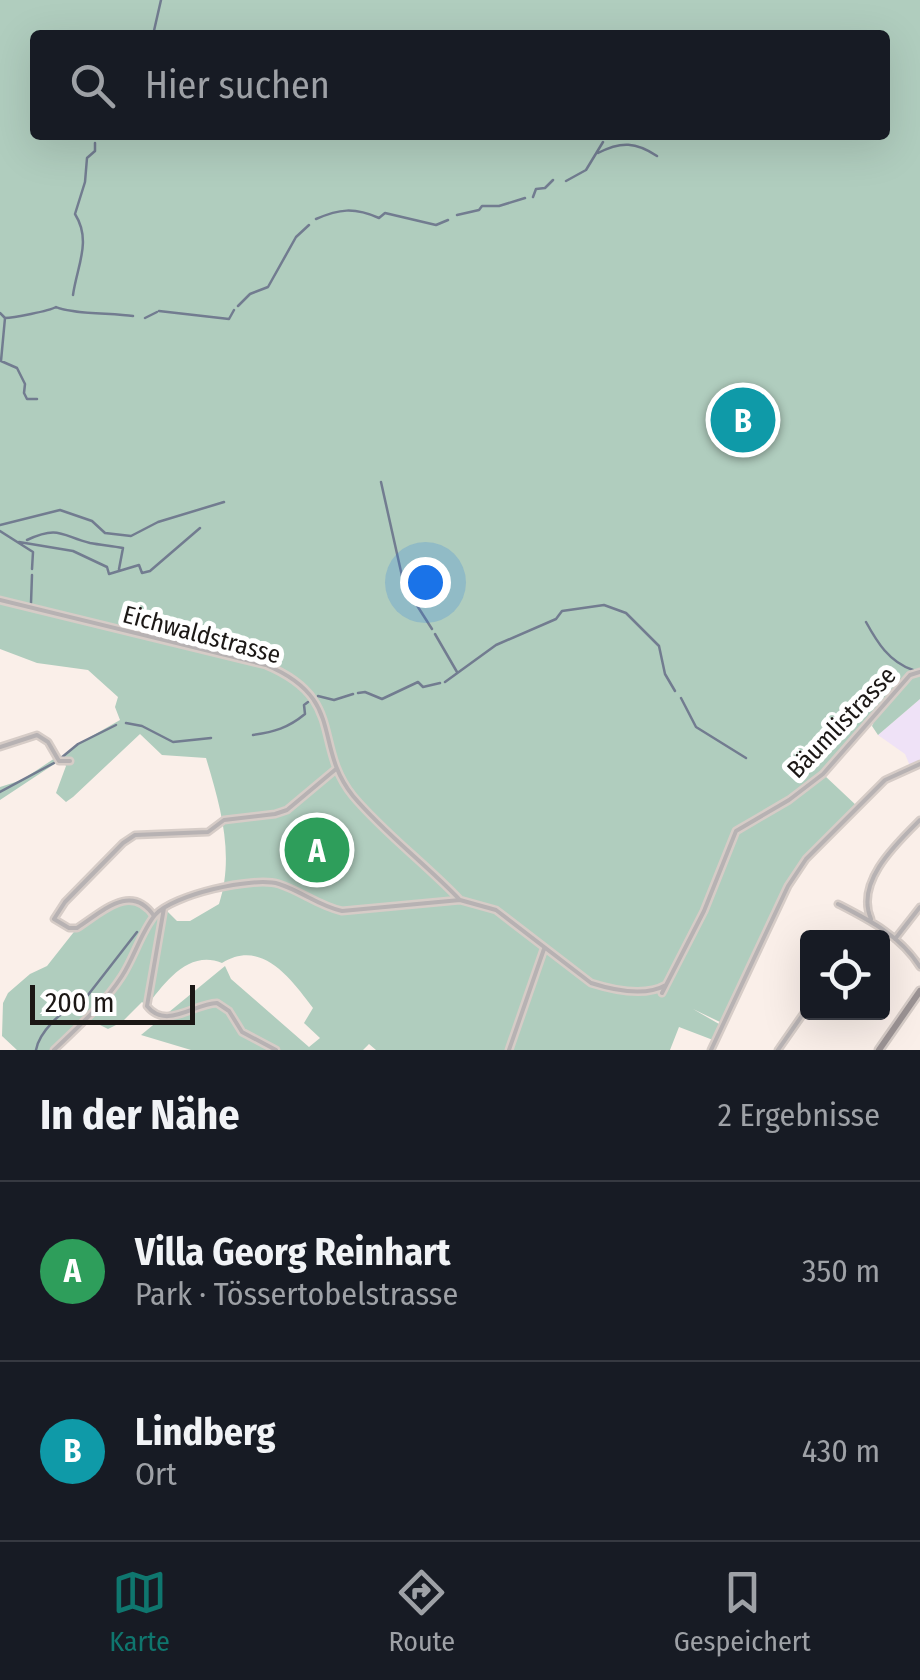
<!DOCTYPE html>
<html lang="de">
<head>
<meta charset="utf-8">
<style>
  :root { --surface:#171b24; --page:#242831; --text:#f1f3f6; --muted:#9ea1a6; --line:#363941; --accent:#0f766e }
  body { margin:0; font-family:"Fira Sans Condensed",sans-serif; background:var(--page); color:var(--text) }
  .controls { position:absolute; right:30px; bottom:30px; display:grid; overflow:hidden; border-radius:10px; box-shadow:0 10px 40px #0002 }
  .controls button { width:90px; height:90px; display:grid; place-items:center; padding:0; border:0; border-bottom:2px solid var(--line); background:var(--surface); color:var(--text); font:50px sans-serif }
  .scale { position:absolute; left:30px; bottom:25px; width:165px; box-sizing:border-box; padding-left:10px; border:5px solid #1b1715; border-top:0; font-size:28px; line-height:35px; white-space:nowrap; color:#1b1715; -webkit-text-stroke:8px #fff; paint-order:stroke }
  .you { position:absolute; left:425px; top:582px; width:35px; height:35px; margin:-25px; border:8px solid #fff; border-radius:50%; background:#1a73e8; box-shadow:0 0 0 15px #1a73e833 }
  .badge { display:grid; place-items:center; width:65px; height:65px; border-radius:50%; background:var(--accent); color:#fff; font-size:32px; font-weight:700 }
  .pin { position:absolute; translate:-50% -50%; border:5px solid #fff; box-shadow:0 2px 10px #0006 }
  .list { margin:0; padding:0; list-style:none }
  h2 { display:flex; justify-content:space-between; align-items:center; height:130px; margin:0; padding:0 40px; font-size:42px }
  h2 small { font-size:32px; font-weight:400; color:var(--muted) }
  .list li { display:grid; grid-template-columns:65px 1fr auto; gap:30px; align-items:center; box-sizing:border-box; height:180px; padding:0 40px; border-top:2px solid var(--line) }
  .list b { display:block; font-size:38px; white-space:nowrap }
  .list p { margin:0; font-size:32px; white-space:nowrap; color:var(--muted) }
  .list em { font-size:32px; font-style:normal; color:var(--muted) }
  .icon { flex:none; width:55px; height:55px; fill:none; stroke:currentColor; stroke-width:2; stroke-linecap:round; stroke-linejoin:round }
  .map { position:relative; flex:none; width:920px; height:1050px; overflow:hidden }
  .search { position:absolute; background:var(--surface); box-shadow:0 10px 40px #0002; left:30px; right:30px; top:30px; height:110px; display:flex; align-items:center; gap:25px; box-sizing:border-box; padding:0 35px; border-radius:10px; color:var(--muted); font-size:38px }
  .sheet { height:490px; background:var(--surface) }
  nav { display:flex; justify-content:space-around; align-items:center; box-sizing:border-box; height:140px; border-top:2px solid var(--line); background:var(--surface); font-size:28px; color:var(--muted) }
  nav a { display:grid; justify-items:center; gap:5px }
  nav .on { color:var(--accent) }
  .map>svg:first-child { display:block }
  .education { fill:#efe2f7 }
  .green { fill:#b0cdbe; fill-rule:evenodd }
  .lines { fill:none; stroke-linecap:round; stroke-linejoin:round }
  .stream { stroke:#727c90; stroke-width:2.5 }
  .street-casing { stroke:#d6ccc7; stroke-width:9 }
  .secondary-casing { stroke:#d6ccc7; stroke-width:11 }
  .street { stroke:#b7b2b3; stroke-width:4 }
  .secondary { stroke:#9b9394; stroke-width:6 }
  .labels { text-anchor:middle; stroke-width:10; stroke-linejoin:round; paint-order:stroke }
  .street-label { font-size:25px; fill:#1b1715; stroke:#fff }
</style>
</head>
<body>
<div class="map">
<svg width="920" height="1050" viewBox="0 0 920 1050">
  <rect width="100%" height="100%" fill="#faefe9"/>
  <path class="education" d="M920 699V764L910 766 905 754 878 735Z"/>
  <path class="green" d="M0 0H920V699L878 735 872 726 877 715 824 775 858 807 806 859 792 880 722 1023 693 1009 719 1024 713 1040 679 1027 670 1050H376L369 1044 363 1050H191L141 1035 225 966 231 979 309 1047 320 1038 304 1023 313 1008C291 979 262 938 222 963 189 949 164 983 147 1006L142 1002 122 1022 108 1029 86 1018 54 1050H17L2 1036 3 1003 8 993 30 974 47 966 77 928 118 901 130 899 142 903 154 916 164 908 177 921H190L219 904C235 855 220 805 206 758L162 755 140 734 73 797 66 802 56 793 66 766 61 758 78 744 120 720 115 707 118 697 88 670 37 663 0 649ZM35 35H885V135H35Z
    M55 758 59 761 0 800V787L22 780Z"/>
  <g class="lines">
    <path class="stream" d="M153 35 161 0
      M598 153C621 141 636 142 657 156
      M566 181 586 170 603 142
      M533 197 536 189 545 188 553 180
      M457 215 479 210 482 206H499L525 198
      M316 219C339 209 354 207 379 218L385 213 436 225 448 220
      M73 295C77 266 92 241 75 214L85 182 87 158 95 151V143
      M238 306 250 294 268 287 296 237 309 225
      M159 311 229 319 234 310
      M0 313 5 318C13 318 49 311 56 307 70 314 113 313 133 316
      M5 318 1 361 17 368 25 384 24 393 27 399H37
      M145 318 157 312
      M381 482 404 585 432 629
      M0 525 60 510 92 521 105 533 131 536 158 522 224 502
      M0 531 33 552 32 569
      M27 540C59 525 62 536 90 543 101 545 112 546 123 548L119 569
      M19 542 73 551 107 567 109 574 139 565 142 573 150 571 200 528
      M31 603 32 575
      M866 622C877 642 889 662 913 670
      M435 634 457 672
      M445 682 496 645 556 619 562 611 604 605 626 613 659 646 665 674 675 691
      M358 693 365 692 382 699 418 682 423 687 440 683
      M318 696 334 700 353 694
      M681 698 696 727 746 758
      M126 723 142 726 173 742 211 738
      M253 735C274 732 288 728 305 714L304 705 308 702
      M61 758 78 744 116 725
      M0 792 54 763
      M36 1050C39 1033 62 1008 81 1004L137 932"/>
    <defs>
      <path id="street" d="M0 600 266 665C347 699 312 745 353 796 384 833 427 865 460 900
        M0 747 37 735 48 742 59 761H70
        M838 904C869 920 901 936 920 967
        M164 908 147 1006C166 1030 193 1004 217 1003L229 1011 242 1032 276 1050
        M154 916C131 882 102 912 77 928H69L54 919 65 902 123 843 135 835 208 832 224 820 275 814 287 810 336 769
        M871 919C855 882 896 844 920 820
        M895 939 920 907
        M662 993 704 911 736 831 789 800 823 774 910 675 920 672
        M54 1050C78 1027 104 1004 122 976 134 958 141 932 155 915 172 895 253 876 279 884 301 891 319 906 342 911L460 900 496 910 591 983C613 990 645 997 666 985
        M509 1050 544 949
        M711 1050 788 886 806 859 885 780 920 764
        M778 1050 808 1007"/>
      <path id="secondary" d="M879 1050 920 991"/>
    </defs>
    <use href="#street" class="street-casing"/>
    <use href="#secondary" class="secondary-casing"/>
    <use href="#street" class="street"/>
    <use href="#secondary" class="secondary"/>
  </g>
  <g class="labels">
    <g class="street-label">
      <text transform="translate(202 634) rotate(15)" y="9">Eichwaldstrasse</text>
      <text transform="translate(841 722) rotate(-46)" y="9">Bäumlistrasse</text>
    </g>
  </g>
</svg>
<div class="controls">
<button><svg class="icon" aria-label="locate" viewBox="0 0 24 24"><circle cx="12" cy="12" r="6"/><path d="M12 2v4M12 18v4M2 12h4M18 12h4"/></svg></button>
</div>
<div class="scale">200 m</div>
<div class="you"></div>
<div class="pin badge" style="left:317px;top:850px;background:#2e9e5b">A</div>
<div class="pin badge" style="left:743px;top:420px;background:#0f9aa8">B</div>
<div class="search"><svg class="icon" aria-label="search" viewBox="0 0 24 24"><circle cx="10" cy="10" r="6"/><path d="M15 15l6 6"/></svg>Hier suchen</div>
</div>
<section class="sheet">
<h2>In der Nähe<small>2 Ergebnisse</small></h2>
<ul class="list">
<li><span class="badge" style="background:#2e9e5b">A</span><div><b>Villa Georg Reinhart</b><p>Park · Tössertobelstrasse</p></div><em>350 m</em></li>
<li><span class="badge" style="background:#0f9aa8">B</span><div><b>Lindberg</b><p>Ort</p></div><em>430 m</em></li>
</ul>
</section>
<nav>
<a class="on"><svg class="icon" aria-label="map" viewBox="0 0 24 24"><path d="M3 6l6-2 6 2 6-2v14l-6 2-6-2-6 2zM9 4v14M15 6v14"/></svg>Karte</a>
<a><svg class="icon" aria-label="directions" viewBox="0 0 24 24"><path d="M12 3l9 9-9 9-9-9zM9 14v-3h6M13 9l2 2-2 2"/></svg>Route</a>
<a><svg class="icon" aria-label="saved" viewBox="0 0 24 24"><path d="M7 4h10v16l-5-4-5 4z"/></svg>Gespeichert</a>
</nav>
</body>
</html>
